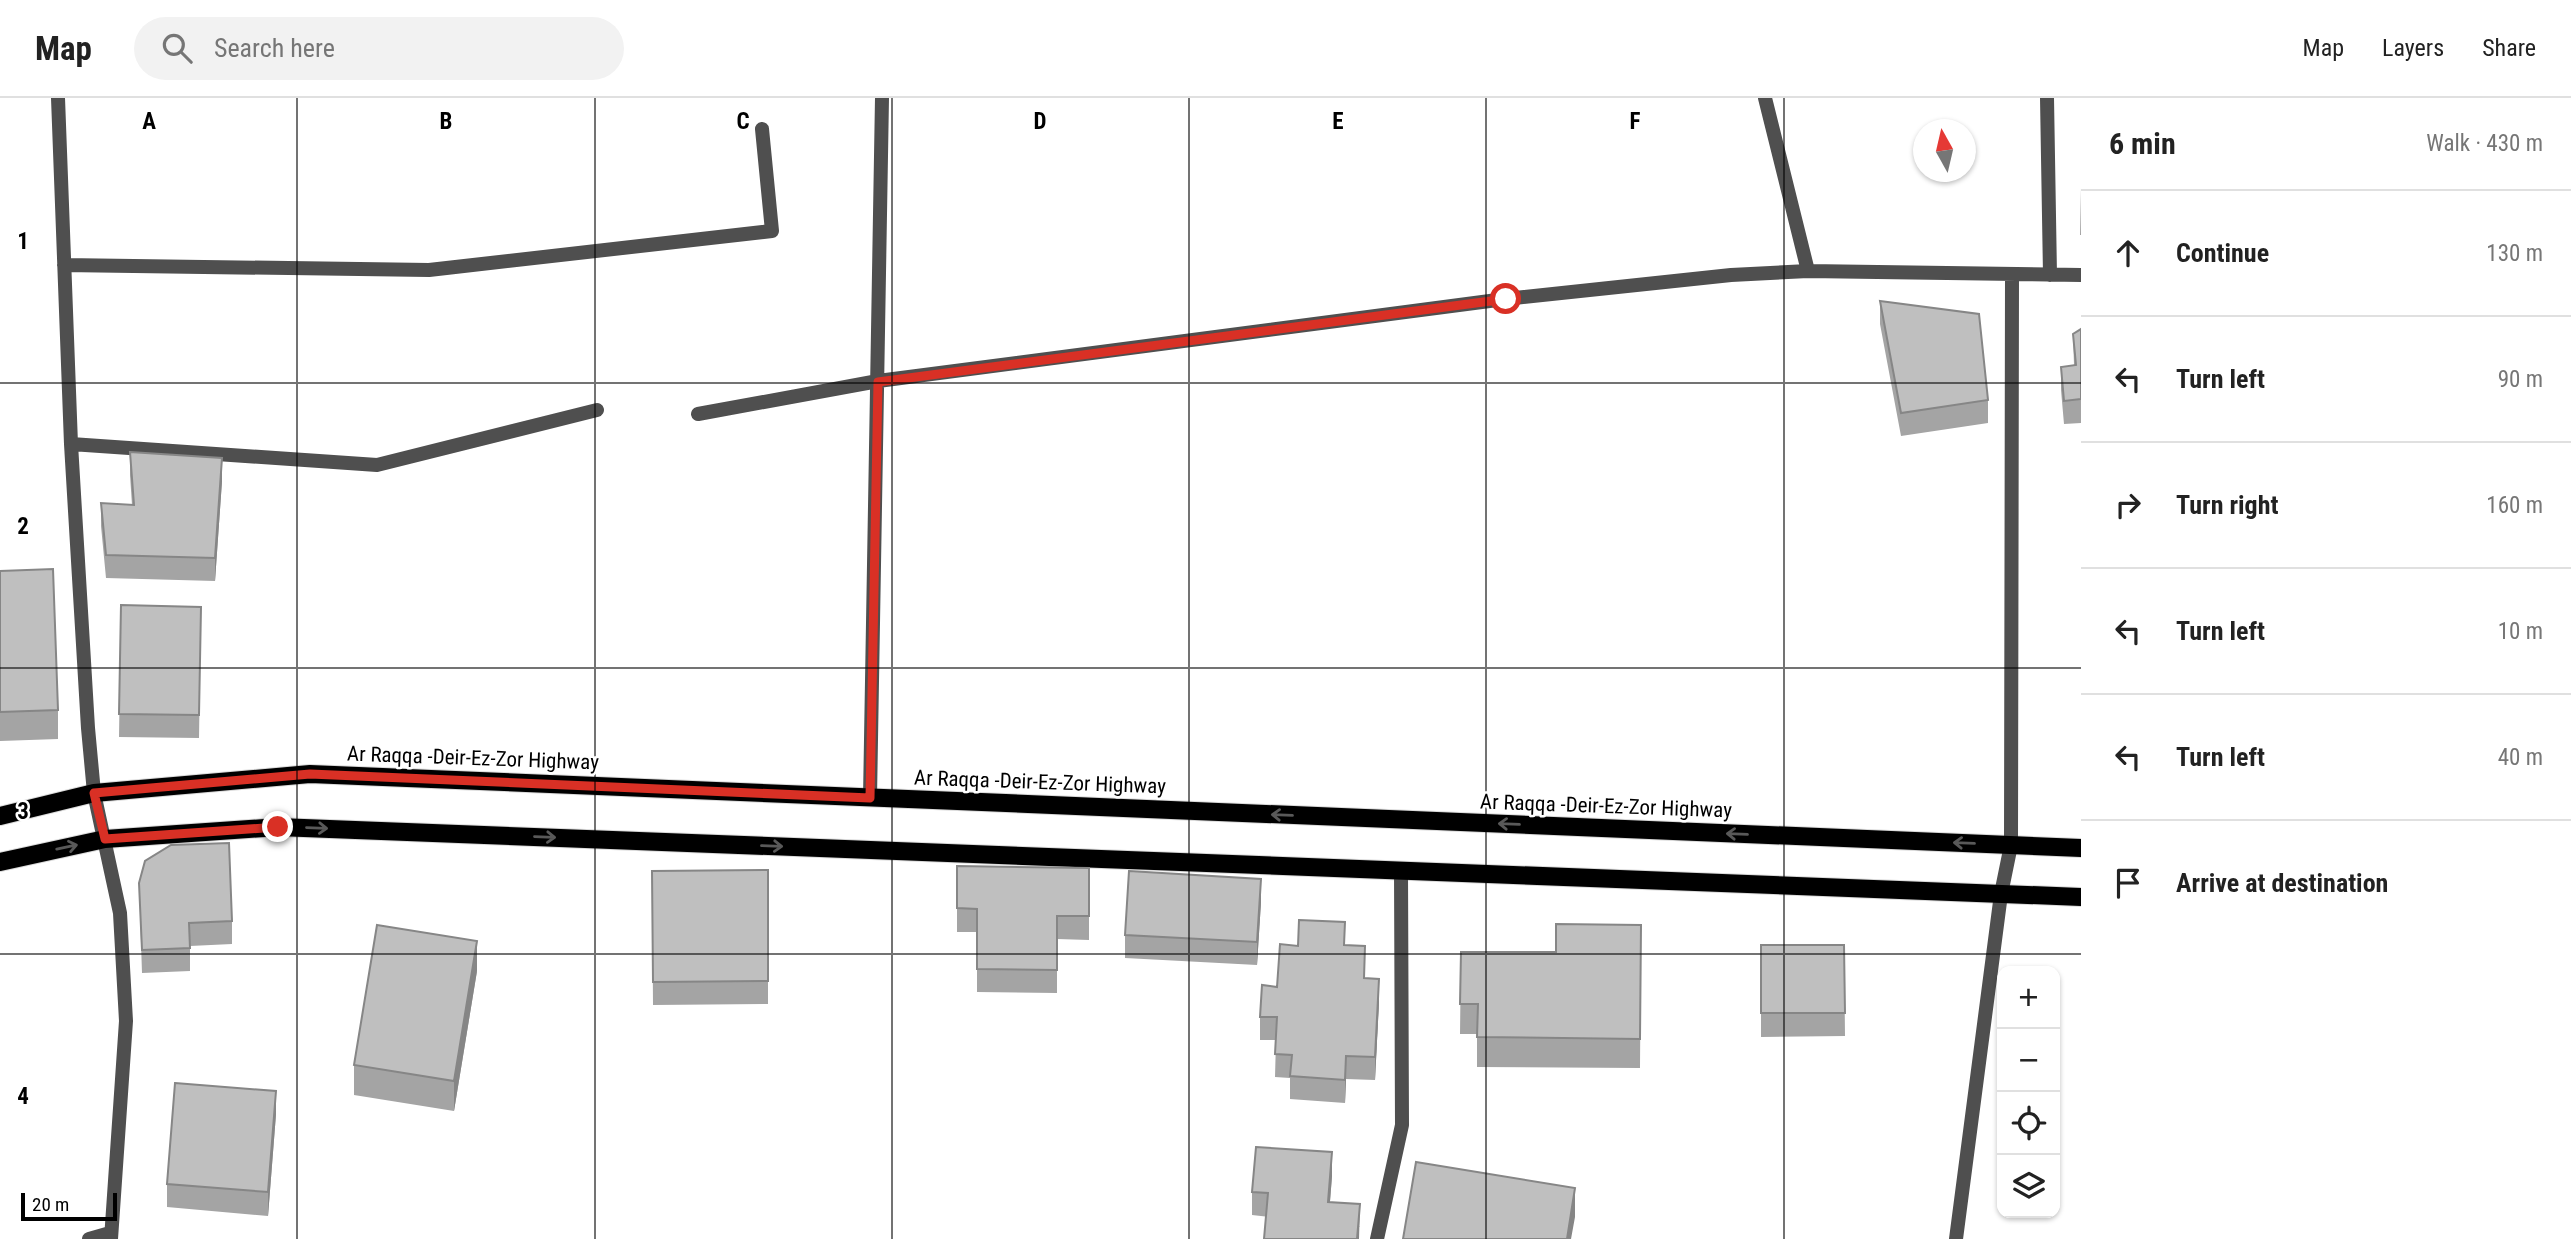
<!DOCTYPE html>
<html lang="en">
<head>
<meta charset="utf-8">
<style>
  :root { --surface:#fff; --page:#f2f2f2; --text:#222; --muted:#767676; --line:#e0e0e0 }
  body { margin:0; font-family:"Roboto Condensed",sans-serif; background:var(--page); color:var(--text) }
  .controls { position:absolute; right:21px; bottom:21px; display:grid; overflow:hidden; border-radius:14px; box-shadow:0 2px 5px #0004 }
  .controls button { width:63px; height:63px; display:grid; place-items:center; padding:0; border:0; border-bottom:2px solid var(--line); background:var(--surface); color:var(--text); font:35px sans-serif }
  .compass { position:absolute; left:1913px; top:21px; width:63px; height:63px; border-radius:50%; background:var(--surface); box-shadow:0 2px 5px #0004; rotate:352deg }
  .scale { position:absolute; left:21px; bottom:18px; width:96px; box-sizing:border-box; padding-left:7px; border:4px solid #000; border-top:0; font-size:19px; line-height:24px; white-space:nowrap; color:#000; -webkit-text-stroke:5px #fff; paint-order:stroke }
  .stop { position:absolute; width:21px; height:21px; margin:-16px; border:5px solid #d93025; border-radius:50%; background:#fff }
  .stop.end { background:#d93025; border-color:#fff; box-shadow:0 2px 7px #0008 }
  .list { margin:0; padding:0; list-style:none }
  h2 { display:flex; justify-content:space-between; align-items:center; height:91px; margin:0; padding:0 28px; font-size:30px }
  h2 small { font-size:23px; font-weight:400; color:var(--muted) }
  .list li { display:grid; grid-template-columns:46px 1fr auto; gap:21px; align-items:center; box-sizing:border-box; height:126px; padding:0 28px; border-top:2px solid var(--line) }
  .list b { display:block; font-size:26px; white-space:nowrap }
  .list em { font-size:23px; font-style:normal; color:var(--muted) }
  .icon { flex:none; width:38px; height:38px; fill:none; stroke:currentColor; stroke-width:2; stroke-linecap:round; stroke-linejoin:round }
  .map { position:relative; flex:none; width:2081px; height:1141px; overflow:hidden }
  header { display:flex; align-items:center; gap:42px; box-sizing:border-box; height:98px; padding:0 35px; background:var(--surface); border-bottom:2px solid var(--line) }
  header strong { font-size:33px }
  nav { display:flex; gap:38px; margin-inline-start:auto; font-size:24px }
  .search { width:490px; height:63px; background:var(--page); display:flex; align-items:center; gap:18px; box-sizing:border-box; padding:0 24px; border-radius:38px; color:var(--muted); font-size:26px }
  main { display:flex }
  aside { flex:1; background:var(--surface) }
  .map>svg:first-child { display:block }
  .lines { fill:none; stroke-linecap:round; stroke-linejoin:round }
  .primary-casing { stroke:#dbdbdb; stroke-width:20 }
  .minor { stroke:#4f4f4f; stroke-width:14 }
  .primary { stroke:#000; stroke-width:18 }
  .wall { fill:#a4a4a4 }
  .shaded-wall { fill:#868686 }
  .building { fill:#bfbfbf; stroke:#868686; stroke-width:2 }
  .oneway { stroke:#595959 }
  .route { stroke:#d93025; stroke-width:9 }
  .grid { fill:none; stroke:#000; stroke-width:2; stroke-opacity:0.55 }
  .labels { text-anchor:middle; stroke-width:5; stroke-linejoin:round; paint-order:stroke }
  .street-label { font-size:21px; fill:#000; stroke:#fff }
  .grid-label { font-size:23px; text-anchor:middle; font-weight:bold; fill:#000; stroke:#fff; stroke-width:5; stroke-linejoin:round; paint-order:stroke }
</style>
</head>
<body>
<header>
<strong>Map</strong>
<div class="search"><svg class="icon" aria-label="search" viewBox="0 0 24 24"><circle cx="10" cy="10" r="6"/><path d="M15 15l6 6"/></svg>Search here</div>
<nav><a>Map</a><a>Layers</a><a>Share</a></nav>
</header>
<main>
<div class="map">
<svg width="2081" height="1141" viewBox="0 0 2081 1141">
  <rect width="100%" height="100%" fill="#fff"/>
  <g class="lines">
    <defs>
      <path id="primary" d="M0 718 94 695 310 676 2081 750
        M0 764 105 741 278 729 2081 799"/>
    </defs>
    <use href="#primary" class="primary-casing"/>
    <path class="minor" d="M58 0 71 346 88 630 94 695 120 815 126 923 111 1141
      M1765 0 1808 173
      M2047 0 2050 177
      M64 167 429 172 772 133 762 31
      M698 316 878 283 1505 201 1731 177 1808 173 2081 177
      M71 346 377 367 597 312
      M870 700 882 0
      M89 1141 110 1135
      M1377 1141 1402 1027 1401 773
      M1956 1141 2001 796 2011 747 2012 177"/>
    <use href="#primary" class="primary"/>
  </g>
  <path class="wall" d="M2081 90V137H2080Z
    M1880 203 1988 302V325L1901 338 1880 226Z
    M2081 231V325L2064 326 2061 292V269L2074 267 2073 236Z
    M130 354 222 383 215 483 106 480 101 428V405L132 407 130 377Z
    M0 473 58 612V641L0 643Z
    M121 507 201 509 199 640 119 639Z
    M957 768 1089 770V842L1057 841V895L977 894V834H957Z
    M768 772V906L653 907 652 773Z
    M139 785 232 823V846L190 848V873L142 875Z
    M1261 804 1257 867 1125 860V837Z
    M1641 827 1640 970 1477 969V936H1460L1461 854H1556Z
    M1345 847 1379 904 1375 982 1346 981 1345 1005 1290 1001V980L1275 979 1276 942H1260V919L1277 889 1298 848Z
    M1761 847H1844L1845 938 1761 939Z
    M477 873 454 1013 354 997V967Z
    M276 1016 268 1118 167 1109V1086Z
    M1332 1078 1330 1104 1360 1129 1252 1117V1094Z"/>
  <path class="shaded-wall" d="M222 360V383L215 483V460Z
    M1261 781V804L1257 867V844Z
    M477 843V873L454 1013V983Z
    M1379 881V904L1375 982V959Z
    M1346 958V981L1345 1005V982Z
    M276 993V1016L268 1118V1094Z
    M1332 1054V1078L1328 1127V1104Z
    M1575 1090V1119L1571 1141H1567Z
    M1360 1106 1359 1141H1357Z"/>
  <path class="building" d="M1880 203 1979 216 1988 302 1901 315Z
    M2081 231V301L2064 303 2061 269 2076 267 2073 236Z
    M130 354 222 360 215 460 106 457 101 405 134 407Z
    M53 471 58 612 0 614V473Z
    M121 507 201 509 199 617 119 616Z
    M229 745 232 823 189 825 190 850 142 852 139 785 145 763 171 747Z
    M957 768 1089 770V818H1057V872L977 871V811L957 810Z
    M768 772V883L653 884 652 773Z
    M1129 773 1261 781 1257 844 1125 837Z
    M1299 822 1345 824 1344 847 1365 848 1364 880 1379 881 1375 959 1346 958 1345 982 1290 978 1292 957 1275 956 1277 919H1260L1262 887 1277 889 1280 846 1298 848Z
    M1556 826 1641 827 1640 941 1477 939 1478 906H1460L1461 854H1556Z
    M377 827 477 843 454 983 354 967Z
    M1761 847H1844L1845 915H1761Z
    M175 985 276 993 268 1094 167 1086Z
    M1256 1049 1332 1054 1328 1104 1360 1106 1357 1141H1264L1268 1095 1252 1094Z
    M1416 1064 1575 1090 1567 1141H1403Z"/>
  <defs><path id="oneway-shaft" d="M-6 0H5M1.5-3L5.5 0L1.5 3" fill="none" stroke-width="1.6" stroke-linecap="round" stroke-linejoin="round" transform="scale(1.75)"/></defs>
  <g class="oneway">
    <use href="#oneway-shaft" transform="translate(1282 717) rotate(-178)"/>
    <use href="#oneway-shaft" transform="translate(1509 726) rotate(-178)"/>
    <use href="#oneway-shaft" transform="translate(317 730) rotate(2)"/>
    <use href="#oneway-shaft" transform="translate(1737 736) rotate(-178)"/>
    <use href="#oneway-shaft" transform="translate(545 739) rotate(2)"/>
    <use href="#oneway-shaft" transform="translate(1964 745) rotate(-178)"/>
    <use href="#oneway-shaft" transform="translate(772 748) rotate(2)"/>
    <use href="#oneway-shaft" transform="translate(67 749) rotate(-12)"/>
  </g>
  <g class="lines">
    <path class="route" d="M278 729 105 741 94 695 310 676 870 700 878 284 1506 201"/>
  </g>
  <path class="grid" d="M297 0V1141M595 0V1141M892 0V1141M1189 0V1141M1486 0V1141M1784 0V1141M0 285H2081M0 570H2081M0 856H2081"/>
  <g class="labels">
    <g class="street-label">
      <text transform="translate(473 660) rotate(2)" y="7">Ar Raqqa -Deir-Ez-Zor Highway</text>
      <text transform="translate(1040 684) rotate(2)" y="7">Ar Raqqa -Deir-Ez-Zor Highway</text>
      <text transform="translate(1606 708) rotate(2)" y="7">Ar Raqqa -Deir-Ez-Zor Highway</text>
    </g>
  </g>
  <g class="grid-label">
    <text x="149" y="31">A</text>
    <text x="446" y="31">B</text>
    <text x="743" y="31">C</text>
    <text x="1040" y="31">D</text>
    <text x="1338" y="31">E</text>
    <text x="1635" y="31">F</text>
    <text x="23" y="151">1</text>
    <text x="23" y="436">2</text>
    <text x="23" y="721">3</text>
    <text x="23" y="1006">4</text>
  </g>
</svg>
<div class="controls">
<button>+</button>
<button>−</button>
<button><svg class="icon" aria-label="locate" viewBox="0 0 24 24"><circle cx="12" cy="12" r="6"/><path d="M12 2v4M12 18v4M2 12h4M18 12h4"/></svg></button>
<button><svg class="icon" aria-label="layers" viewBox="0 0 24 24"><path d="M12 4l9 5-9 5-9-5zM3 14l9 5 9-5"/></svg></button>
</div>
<svg class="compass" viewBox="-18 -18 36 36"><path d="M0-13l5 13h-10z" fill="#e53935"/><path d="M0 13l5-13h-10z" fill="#767676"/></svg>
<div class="scale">20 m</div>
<div class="stop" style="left:1506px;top:201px"></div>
<div class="stop end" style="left:278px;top:729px"></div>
</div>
<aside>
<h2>6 min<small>Walk · 430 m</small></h2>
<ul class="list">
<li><svg class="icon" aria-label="ahead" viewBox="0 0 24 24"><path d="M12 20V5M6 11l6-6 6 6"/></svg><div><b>Continue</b></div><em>130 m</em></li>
<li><svg class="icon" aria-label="left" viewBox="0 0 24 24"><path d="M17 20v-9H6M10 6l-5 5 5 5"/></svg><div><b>Turn left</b></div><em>90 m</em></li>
<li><svg class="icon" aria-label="right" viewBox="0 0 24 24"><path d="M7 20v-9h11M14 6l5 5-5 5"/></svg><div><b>Turn right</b></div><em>160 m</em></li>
<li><svg class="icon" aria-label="left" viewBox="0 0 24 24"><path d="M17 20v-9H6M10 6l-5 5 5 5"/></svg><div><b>Turn left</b></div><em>10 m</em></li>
<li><svg class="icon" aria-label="left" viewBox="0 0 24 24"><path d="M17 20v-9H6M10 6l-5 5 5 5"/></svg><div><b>Turn left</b></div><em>40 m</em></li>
<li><svg class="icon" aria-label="arrive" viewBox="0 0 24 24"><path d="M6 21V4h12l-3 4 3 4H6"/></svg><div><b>Arrive at destination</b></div></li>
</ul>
</aside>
</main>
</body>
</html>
